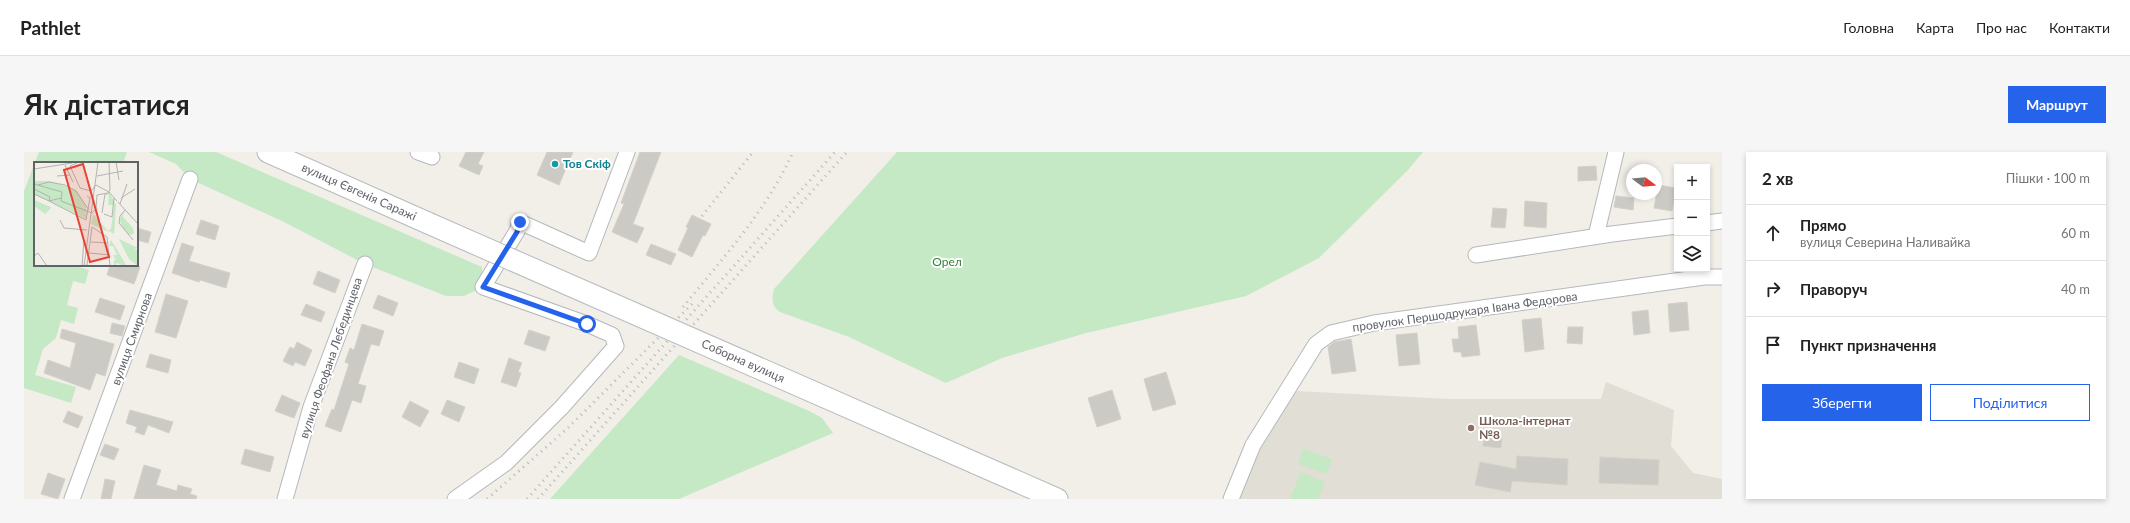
<!DOCTYPE html>
<html lang="uk">
<head>
<meta charset="utf-8">
<style>
  :root { --surface:#fff; --page:#f6f6f6; --text:#222; --muted:#767676; --line:#e0e0e0; --accent:#2563eb }
  body { margin:0; font-family:Lato,sans-serif; background:var(--page); color:var(--text) }
  .controls { position:absolute; right:12px; top:12px; display:grid; overflow:hidden; border-radius:0px; box-shadow:0 2px 6px #0003 }
  .controls button { width:36px; height:36px; display:grid; place-items:center; padding:0; border:0; border-bottom:1px solid var(--line); background:var(--surface); color:var(--text); font:20px sans-serif }
  .compass { position:absolute; left:1602px; top:12px; width:36px; height:36px; border-radius:50%; background:var(--surface); box-shadow:0 2px 6px #0003; rotate:106deg }
  .stop { position:absolute; width:12px; height:12px; margin:-9px; border:3px solid #2563eb; border-radius:50%; background:#fff }
  .stop.end { background:#2563eb; border-color:#fff; box-shadow:0 1px 4px #0008 }
  .list { margin:0; padding:0; list-style:none }
  h2 { display:flex; justify-content:space-between; align-items:center; height:52px; margin:0; padding:0 16px; font-size:17px }
  h2 small { font-size:13px; font-weight:400; color:var(--muted) }
  .list li { display:grid; grid-template-columns:26px 1fr auto; gap:12px; align-items:center; box-sizing:border-box; height:56px; padding:0 16px; border-top:1px solid var(--line) }
  .list b { display:block; font-size:15px; white-space:nowrap }
  .list p { margin:0; font-size:13px; white-space:nowrap; color:var(--muted) }
  .list em { font-size:13px; font-style:normal; color:var(--muted) }
  .actions { display:flex; gap:8px; padding:12px 16px }
  .actions a { flex:1; padding:9px 0; border:1px solid var(--accent); border-radius:0px; text-align:center; font-size:14px; color:var(--accent) }
  .actions .main { background:var(--accent); color:#fff }
  .icon { flex:none; width:22px; height:22px; fill:none; stroke:currentColor; stroke-width:2; stroke-linecap:round; stroke-linejoin:round }
  .map { position:relative; flex:none; width:1698px; height:347px; overflow:hidden; border-radius:0px }
  header { display:flex; align-items:center; gap:24px; box-sizing:border-box; height:56px; padding:0 20px; background:var(--surface); border-bottom:1px solid var(--line) }
  header strong { font-size:19px }
  nav { display:flex; gap:22px; margin-inline-start:auto; font-size:14px }
  .intro { display:flex; align-items:center; justify-content:space-between; box-sizing:border-box; height:96px; padding:0 24px }
  h1 { margin:0; font-size:28px }
  .button { padding:10px 18px; border-radius:0px; background:var(--accent); color:#fff; font-size:14px; font-weight:700 }
  main { display:flex; gap:24px; padding:0 24px }
  aside { flex:1; background:var(--surface); border-radius:0px; box-shadow:0 2px 6px #0003 }
  .map>svg:first-child { display:block }
  .education { fill:#e1ded6 }
  .green { fill:#c5e8c5 }
  .building { fill:#cccac5; stroke:#d6d1c6 }
  .lines { fill:none; stroke-linecap:round; stroke-linejoin:round }
  .minor-casing { stroke:#b5b8bc; stroke-width:17 }
  .secondary-casing { stroke:#b6babf; stroke-width:23 }
  .minor { stroke:#fff; stroke-width:15 }
  .secondary { stroke:#fff; stroke-width:21 }
  .rail { stroke:#b6b7b8; stroke-width:3; stroke-dasharray:1 5; stroke-linecap:butt }
  .secondary-bridge-casing { stroke:#b6babf; stroke-width:23; stroke-linecap:butt }
  .secondary-bridge { stroke:#fff; stroke-width:21 }
  .route { stroke:#2563eb; stroke-width:5 }
  .culture-dot { fill:#0f9aa8; stroke:#fff; stroke-width:1.5 }
  .education-dot { fill:#8d6e63; stroke:#fff; stroke-width:1.5 }
  .labels { text-anchor:middle; stroke-width:4; stroke-linejoin:round; paint-order:stroke }
  .culture-label { font-size:12px; font-weight:bold; fill:#0d838f; stroke:#fff; text-anchor:start }
  .street-label { font-size:12px; fill:#5f6368; stroke:#fff }
  .park-label { font-size:12px; fill:#348238; stroke:#fff }
  .education-label { font-size:12px; font-weight:bold; fill:#785e54; stroke:#fff; text-anchor:start }
  .inset-road { fill:none; stroke:#b3b3b1; stroke-width:1 }
  .view { fill:#ea4335; fill-opacity:0.15; stroke:#ea4335; stroke-width:2 }
  .inset-edge { fill:none; stroke:#5f6368; stroke-width:2 }
</style>
</head>
<body>
<header>
<strong>Pathlet</strong>
<nav><a>Головна</a><a>Карта</a><a>Про нас</a><a>Контакти</a></nav>
</header>
<div class="intro"><h1>Як дістатися</h1><a class="button">Маршрут</a></div>
<main>
<div class="map">
<svg width="1698" height="347" viewBox="0 0 1698 347">
  <rect width="100%" height="100%" fill="#f1efe8"/>
  <path class="education" d="M1582 230 1650 258 1647 294 1669 321 1698 327V347H1212L1234 295 1263 245 1273 239 1425 247H1577Z"/>
  <path class="green" d="M15 0H103L99 11H11V113H55V115L65 118 61 132 49 129 43 153 54 156 50 172 37 168 32 186 19 197 11 223 52 235 47 251 0 236V39Z
    M125 0H192L458 115 459 135 440 144H422L341 112 260 70 166 27 152 12Z
    M873 0H1399L1384 18 1295 106 1222 144 1062 181 978 206 922 231 825 185 756 160C747 154 748 147 750 137Z
    M655 203 785 259 798 266 809 281 655 347H526Z
    M1279 297 1308 307 1303 322 1274 312Z
    M1277 320 1301 330 1294 347H1266Z"/>
  <path class="building" d="M442 0H460L454 12 459 14 455 23 435 14Z
    M523 0H549L535 33 513 23Z
    M616 0H637L609 72 620 76 613 91 588 80 600 52 597 51Z
    M1572 14 1573 28 1554 29V15Z
    M1634 33 1652 36 1648 59 1630 56Z
    M1592 44 1610 46 1609 58 1590 55Z
    M1501 49 1523 51 1522 76 1500 74Z
    M1469 56 1483 57 1481 76 1467 75Z
    M668 63 687 72 681 84 679 83 668 105 654 98 664 76 662 75Z
    M177 68 195 74 191 88 172 82Z
    M113 76 127 80 124 91 113 88Z
    M158 91 170 95 165 109 206 121 202 136 176 128 175 130 148 121Z
    M627 92 652 102 647 113 622 103Z
    M86 113H110L116 115 110 132 83 123Z
    M294 119 316 128 311 141 289 132Z
    M142 142 164 149 152 186 131 180Z
    M354 143 374 151 369 164 349 156Z
    M76 146 101 154 96 168 71 160Z
    M1663 150 1665 178 1646 180 1644 152Z
    M282 152 301 160 297 170 277 163Z
    M1624 158 1626 181 1610 183 1608 160Z
    M1517 166 1520 197 1501 200 1498 168Z
    M88 171 101 174 98 184 86 181Z
    M338 172 360 179 355 194 347 192 334 232 342 234 337 251 328 248 317 280 301 274 308 257 310 258 325 212 321 210 326 196 330 198Z
    M1452 173 1456 203 1438 205 1437 200H1430L1428 187H1435L1434 175Z
    M1544 175H1559L1558 192 1543 191Z
    M38 177 90 192 81 224 72 221 66 238 20 221 24 208 46 216 52 191 36 186Z
    M505 178 526 185 521 199 500 192Z
    M1393 181 1396 212 1375 214 1372 183Z
    M1327 187 1332 219 1308 222 1304 195 1310 190Z
    M273 190 288 198 281 214 271 210 269 214 259 209 266 195 270 197Z
    M126 202 147 208 144 221 122 215Z
    M485 206 498 211 494 220 497 221 492 235 477 230Z
    M435 210 455 217 450 232 430 225Z
    M1142 220 1152 252 1129 259 1120 227Z
    M1088 238 1097 267 1073 275 1064 246Z
    M258 243 276 251 270 266 251 259Z
    M423 248 441 255 435 270 417 262Z
    M386 249 405 259 396 275 378 265Z
    M106 258 149 270 145 281 124 273 120 283 111 280 113 275 102 271Z
    M44 259 59 265 54 276 39 270Z
    M1460 283 1478 284 1477 296 1459 294Z
    M81 292 95 297 90 308 76 303Z
    M221 297 250 305 246 320 217 312Z
    M1493 304 1544 307 1543 333 1488 329 1486 340 1451 333 1456 310 1492 317Z
    M1576 305 1635 308 1634 333 1575 331Z
    M120 313 137 318 132 333 153 339 154 333 168 337 166 342 173 344 172 347H110Z
    M24 321 41 327 34 347 17 342Z
    M81 327 91 329 87 347H77Z"/>
  <g class="lines">
    <defs>
      <path id="minor" d="M394 0 408 5
        M1683 71 1698 69
        M1572 84 1592 0
        M1452 103 1588 82 1653 74
        M48 347 166 27
        M261 347 287 255 341 112
        M431 347 482 311 538 255 592 194 588 183 563 172 459 135 493 79 496 70 565 101 603 0
        M1207 347 1229 293 1292 192 1307 181 1350 171 1680 125H1698"/>
      <path id="secondary" d="M244 0 404 71
        M951 311 1033 347"/>
    </defs>
    <use href="#minor" class="minor-casing"/>
    <use href="#secondary" class="secondary-casing"/>
    <use href="#minor" class="minor"/>
    <use href="#secondary" class="secondary"/>
    <path class="rail" d="M678 64 729 0
      M659 155C699 106 743 58 769 0
      M463 347 544 276 668 152
      M503 347 811 0
      M514 347 823 0"/>
    <defs>
      <path id="secondary-bridge" d="M404 71 951 311"/>
    </defs>
    <use href="#secondary-bridge" class="secondary-bridge-casing"/>
    <use href="#secondary-bridge" class="secondary-bridge"/>
  </g>
  <g class="lines">
    <path class="route" d="M496 70 493 80 459 135 563 172"/>
  </g>
  <circle class="culture-dot" cx="531" cy="12" r="4"/>
  <circle class="education-dot" cx="1447" cy="276" r="4"/>
  <g class="labels">
    <g class="culture-label">
      <text x="539" y="16">Тов Скіф</text>
    </g>
    <g class="street-label">
      <text transform="translate(335 40) rotate(24)" y="4">вулиця Євгенія Саражі</text>
      <text transform="translate(1441 160) rotate(-8)" y="4">провулок Першодрукаря Івана Федорова</text>
      <text transform="translate(108 187) rotate(-70)" y="4">вулиця Смирнова</text>
      <text transform="translate(307 206) rotate(-71)" y="4">вулиця Феофана Лебединцева</text>
      <text transform="translate(719 209) rotate(24)" y="4">Соборна вулиця</text>
    </g>
    <g class="park-label">
      <text x="923" y="114">Орел</text>
    </g>
    <g class="education-label">
      <text x="1455" y="273">Школа-інтернат<tspan x="1455" dy="14">№8</tspan></text>
    </g>
  </g>
  <g transform="translate(10 10)">
    <rect width="104" height="104" fill="#f1efe8"/>
    <path d="M0 19H16L42 28 52 44 53 57 0 32ZM75 30 82 43 80 72 74 68 77 67 80 43H74L75 33H71ZM0 38 17 45V46L11 52 0 44ZM90 49 89 55 99 66 100 72 95 73 87 63 86 57ZM59 52 65 59 75 70 57 62ZM85 77 104 86H100L104 88V104L95 97ZM77 78 91 101V104L83 101 80 104V98H82L79 93H83L79 84H75Z" fill="#c5e8c5"/>
    <path class="inset-road" d="M45 0 36 4 46 26 57 29 62 23 75 30 83 39M48 0 52 13M82 0 85 18M31 3 39 20M0 7 38 1M23 14 36 13M63 14 89 9M0 22 28 30 27 39 58 51 62 47 63 33 74 31 76 28 75 0M4 23 15 20 31 23 42 29 55 48M0 27 16 35 15 39 52 58 56 36 53 34M0 32 15 39 27 36M87 36 101 27M84 40 104 62M86 42 93 22M91 48 86 54 85 61 99 78M68 51 71 32M70 52 78 55 80 36M26 58 30 66 53 68M57 80 74 81M55 91 76 93M0 94 4 91 13 104M48 104 50 78M50 104 53 103 58 65 73 75 76 104M50 104 64 0"/>
    <path class="view" d="M49 2 75 95 56 100 30 8Z"/>
    <rect width="104" height="104" class="inset-edge"/>
  </g>
</svg>
<div class="controls">
<button>+</button>
<button>−</button>
<button><svg class="icon" aria-label="layers" viewBox="0 0 24 24"><path d="M12 4l9 5-9 5-9-5zM3 14l9 5 9-5"/></svg></button>
</div>
<svg class="compass" viewBox="-18 -18 36 36"><path d="M0-13l5 13h-10z" fill="#e53935"/><path d="M0 13l5-13h-10z" fill="#767676"/></svg>
<div class="stop" style="left:563px;top:172px"></div>
<div class="stop end" style="left:496px;top:70px"></div>
</div>
<aside>
<h2>2 хв<small>Пішки · 100 m</small></h2>
<ul class="list">
<li><svg class="icon" aria-label="ahead" viewBox="0 0 24 24"><path d="M12 20V5M6 11l6-6 6 6"/></svg><div><b>Прямо</b><p>вулиця Северина Наливайка</p></div><em>60 m</em></li>
<li><svg class="icon" aria-label="right" viewBox="0 0 24 24"><path d="M7 20v-9h11M14 6l5 5-5 5"/></svg><div><b>Праворуч</b></div><em>40 m</em></li>
<li><svg class="icon" aria-label="arrive" viewBox="0 0 24 24"><path d="M6 21V4h12l-3 4 3 4H6"/></svg><div><b>Пункт призначення</b></div></li>
</ul>
<div class="actions"><a class="main">Зберегти</a><a>Поділитися</a></div>
</aside>
</main>
</body>
</html>
